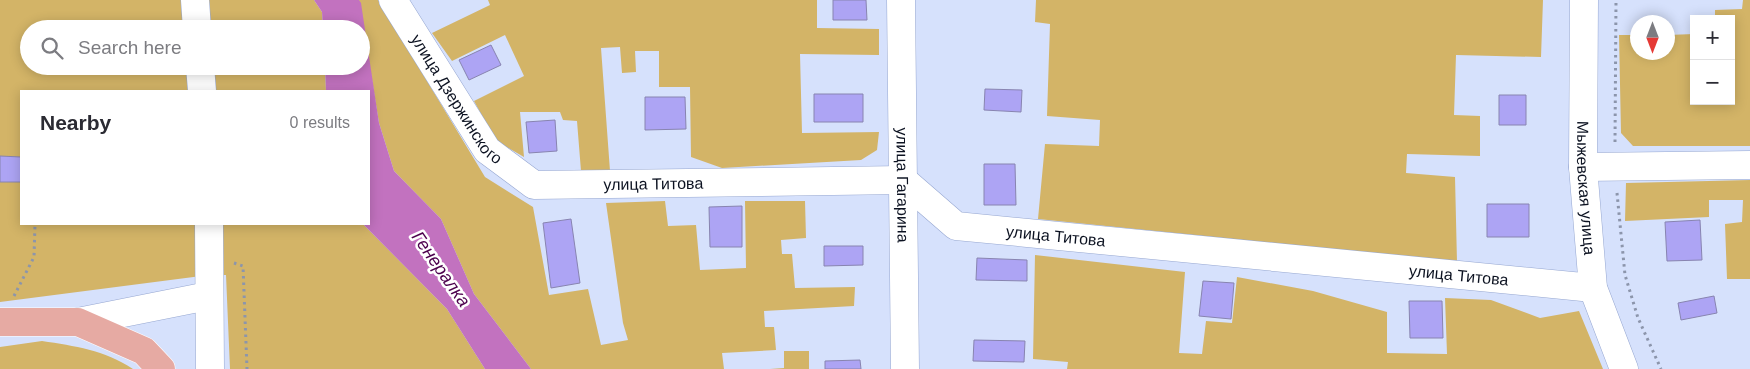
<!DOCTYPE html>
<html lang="en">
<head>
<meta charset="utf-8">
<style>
  :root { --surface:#fff; --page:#f2f2f3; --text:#2b2b33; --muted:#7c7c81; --line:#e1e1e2 }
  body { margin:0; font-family:Arial,sans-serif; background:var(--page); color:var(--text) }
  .controls { position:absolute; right:15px; top:15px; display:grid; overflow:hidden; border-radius:0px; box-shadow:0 2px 12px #0003 }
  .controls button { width:45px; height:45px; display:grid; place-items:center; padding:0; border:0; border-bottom:1px solid var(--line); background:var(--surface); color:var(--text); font:25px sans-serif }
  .compass { position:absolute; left:1630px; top:15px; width:45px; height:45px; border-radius:50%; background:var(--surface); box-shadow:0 2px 12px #0003; rotate:180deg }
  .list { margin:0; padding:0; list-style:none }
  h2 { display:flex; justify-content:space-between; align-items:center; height:65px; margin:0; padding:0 20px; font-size:21px }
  h2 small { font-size:16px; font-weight:400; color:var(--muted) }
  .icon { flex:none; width:28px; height:28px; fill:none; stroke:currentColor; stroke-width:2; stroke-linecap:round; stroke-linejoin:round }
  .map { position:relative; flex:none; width:1750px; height:369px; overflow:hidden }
  .search { position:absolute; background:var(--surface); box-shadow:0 2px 12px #0003; left:20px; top:20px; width:350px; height:55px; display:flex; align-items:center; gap:12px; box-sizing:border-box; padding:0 18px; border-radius:28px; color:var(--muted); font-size:19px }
  .panel { position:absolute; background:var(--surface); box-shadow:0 2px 12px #0003; left:20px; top:90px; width:350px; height:135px; border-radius:0px }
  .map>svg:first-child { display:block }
  .green { fill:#d3b467 }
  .water { fill:#c272bf }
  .building { fill:#ada4f4; stroke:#8884b0 }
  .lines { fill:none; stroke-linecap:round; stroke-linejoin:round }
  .minor-casing { stroke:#96a7d1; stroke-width:29 }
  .major-casing { stroke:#fff; stroke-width:29 }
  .path { stroke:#8c95ab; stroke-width:3; stroke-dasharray:2.5 4; stroke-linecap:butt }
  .minor { stroke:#fff; stroke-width:28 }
  .major { stroke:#e6aaa3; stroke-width:28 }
  .labels { text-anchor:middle; stroke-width:5; stroke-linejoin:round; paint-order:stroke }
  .street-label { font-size:16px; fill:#0c1221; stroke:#fff }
  .water-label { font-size:18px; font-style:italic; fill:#4c004d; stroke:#fff }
</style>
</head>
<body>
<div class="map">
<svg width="1750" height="369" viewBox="0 0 1750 369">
  <rect width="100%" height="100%" fill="#d6e1fc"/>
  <path class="green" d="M0 0H314L322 12 323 29H29V66H325L326 91H21V224H363L447 309 485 369H230L226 275H209L0 302Z
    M359 0H378L485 177 533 207 549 295 588 289 601 345 628 340 623 323 606 203 665 201 668 226 696 225 700 270 746 268 745 201H805L806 238 781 240 782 254H792L795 288 855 287 854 306 764 311 765 327H774L776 350 722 353 724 369H531L474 294 441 219 394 171 379 123Z
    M488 0H817V28L879 29V55L800 54 802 133 879 132 877 150 861 160 722 168 691 157 690 87H659V51H635L636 72 622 73 620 47 601 48 610 171H581L577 121 563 120 560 112H520L524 157 496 141 474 101 524 76 505 35 452 61 432 33 490 5Z
    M1036 0H1543L1541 57 1456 55 1454 115 1480 116V156L1407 154 1406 173 1455 177 1457 262 1038 219 1045 144 1099 146 1100 120 1047 116 1050 24 1035 22Z
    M1743 0H1750V146H1633L1621 133 1619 35H1637L1638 52H1668V35L1694 34V101H1731V19H1715V10L1742 9Z
    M1750 180V279H1727L1725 224 1742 222 1743 200H1709V217L1625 221 1626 183Z
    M1035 255 1185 272 1179 353 1202 354 1206 321 1232 323 1237 277 1313 291 1387 312V353L1447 354 1445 298 1491 300 1540 318 1579 311 1603 369H1067L1068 362 1033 359Z
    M42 341C75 346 104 350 133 369H0V347Z
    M784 351H809V369H770L784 368Z"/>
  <path class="water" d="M314 0H359L361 3 379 123 394 171 441 219 474 294 531 369H485L447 309 363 224H369V91H326L325 66H361V29H323L322 12Z"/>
  <path class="building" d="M833 0H866L867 20H833Z
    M491 45 501 65 469 80 459 60Z
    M985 89 1022 90 1021 112 984 110Z
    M814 94H863V122H814Z
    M1499 95H1526V125H1499Z
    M645 97H685L686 129 645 130Z
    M555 120 557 151 529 153 526 122Z
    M0 156 21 157V182H0Z
    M984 164H1015L1016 205H984Z
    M1487 204H1529V237H1487Z
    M742 206V247H710L709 207Z
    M571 219 580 283 551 288 543 223Z
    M1700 220 1702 260 1667 261 1665 222Z
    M824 246H863V265L824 266Z
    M977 258 1027 260V281L976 280Z
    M1203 281 1234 283 1231 319 1199 316Z
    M1714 296 1717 313 1681 320 1678 303Z
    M1409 301H1442L1443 338H1410Z
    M974 340 1025 341 1024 362 973 361Z
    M860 360 861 369H825V361Z"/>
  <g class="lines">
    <defs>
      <g id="minor">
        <path d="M195 0 197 29"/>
        <path id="s1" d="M393 0 487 150 534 185 903 180 956 226 1593 288"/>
        <path id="s2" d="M901 0 905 369"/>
        <path id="s3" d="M1584 0 1583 167 1593 288 1624 369"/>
        <path d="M200 66 202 91"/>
        <path d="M1583 167 1750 165"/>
        <path d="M209 224 210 369"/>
        <path d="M78 322 208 296"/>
      </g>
      <path id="major" d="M0 322H78L144 351 161 369"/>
    </defs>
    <use href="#minor" class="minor-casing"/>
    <use href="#major" class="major-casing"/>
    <path class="path" d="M1615 142 1616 0
      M1617 193 1625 275 1638 318 1661 369
      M234 263 243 266 247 369
      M14 296 34 257 35 224"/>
    <use href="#minor" class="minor"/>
    <use href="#major" class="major"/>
  </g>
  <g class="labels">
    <g class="street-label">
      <text dy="6" stroke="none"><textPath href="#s1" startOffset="118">улица Дзержинского</textPath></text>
      <text dy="6" stroke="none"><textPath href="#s1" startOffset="355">улица Титова</textPath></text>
      <text dy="6" stroke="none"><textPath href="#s2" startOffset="185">улица Гагарина</textPath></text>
      <text dy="6" stroke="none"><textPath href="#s3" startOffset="188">Мыжевская улица</textPath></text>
      <text dy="6" stroke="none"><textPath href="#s1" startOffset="775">улица Титова</textPath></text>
      <text dy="6" stroke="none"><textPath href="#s1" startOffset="1180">улица Титова</textPath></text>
    </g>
    <g class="water-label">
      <text transform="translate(441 269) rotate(55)" y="6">Генералка</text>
    </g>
  </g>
</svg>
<div class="controls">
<button>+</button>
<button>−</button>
</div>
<svg class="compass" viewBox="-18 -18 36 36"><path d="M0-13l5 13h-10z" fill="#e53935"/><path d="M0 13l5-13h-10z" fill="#7c7c81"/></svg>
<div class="search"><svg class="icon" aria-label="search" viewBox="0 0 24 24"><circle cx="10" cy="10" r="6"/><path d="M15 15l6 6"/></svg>Search here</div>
<section class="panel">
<h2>Nearby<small>0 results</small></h2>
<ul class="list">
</ul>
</section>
</div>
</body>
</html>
